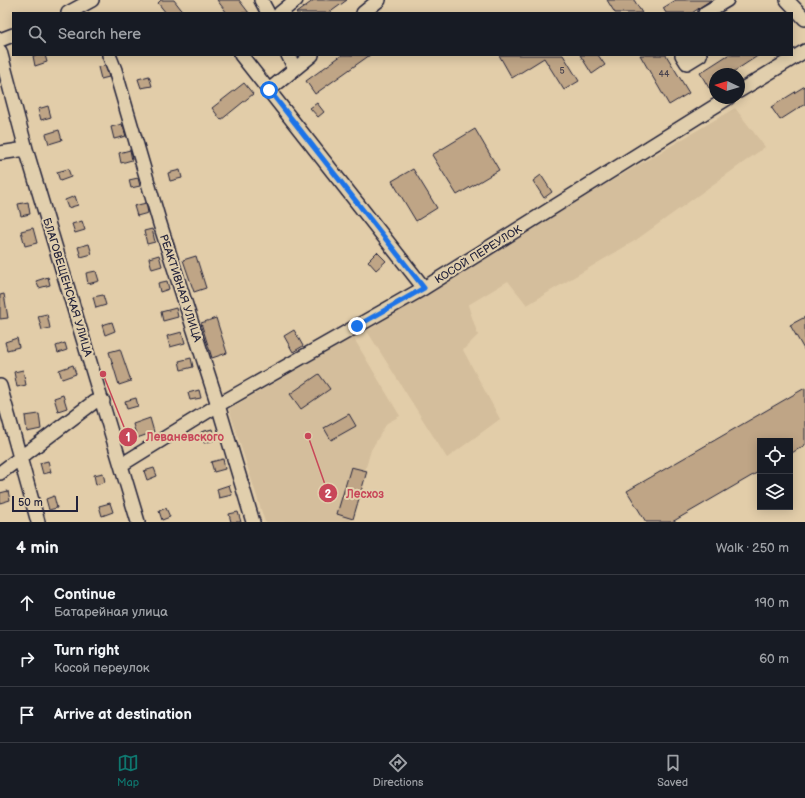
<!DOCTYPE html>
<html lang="en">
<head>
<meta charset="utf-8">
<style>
  :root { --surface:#171b24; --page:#20242c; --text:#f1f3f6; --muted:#9ea1a6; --line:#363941; --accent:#0f766e }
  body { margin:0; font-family:"Balsamiq Sans",sans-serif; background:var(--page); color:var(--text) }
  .controls { position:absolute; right:12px; bottom:12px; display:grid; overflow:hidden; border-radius:0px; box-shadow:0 2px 10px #0003 }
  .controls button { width:36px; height:36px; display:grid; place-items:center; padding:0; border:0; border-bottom:1px solid var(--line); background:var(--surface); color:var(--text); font:20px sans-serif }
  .compass { position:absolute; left:709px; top:68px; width:36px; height:36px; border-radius:50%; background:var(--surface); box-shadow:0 2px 10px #0003; rotate:274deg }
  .scale { position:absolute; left:12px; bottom:10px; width:66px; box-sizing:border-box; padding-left:4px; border:2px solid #22223b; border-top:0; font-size:11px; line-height:14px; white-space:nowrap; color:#22223b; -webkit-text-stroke:3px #e1cfad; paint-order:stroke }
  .stop { position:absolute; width:12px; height:12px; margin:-9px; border:3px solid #1a73e8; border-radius:50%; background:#fff }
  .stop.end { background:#1a73e8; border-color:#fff; box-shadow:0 1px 4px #0008 }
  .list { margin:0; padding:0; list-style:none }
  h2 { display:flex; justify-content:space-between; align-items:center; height:52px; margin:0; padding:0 16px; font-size:17px }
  h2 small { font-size:13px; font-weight:400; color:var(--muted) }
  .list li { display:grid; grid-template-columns:26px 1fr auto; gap:12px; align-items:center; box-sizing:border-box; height:56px; padding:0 16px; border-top:1px solid var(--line) }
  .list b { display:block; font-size:15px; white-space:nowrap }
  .list p { margin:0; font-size:13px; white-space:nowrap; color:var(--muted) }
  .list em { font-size:13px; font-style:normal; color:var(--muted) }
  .icon { flex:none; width:22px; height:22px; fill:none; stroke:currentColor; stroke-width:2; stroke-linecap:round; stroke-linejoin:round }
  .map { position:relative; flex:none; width:805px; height:522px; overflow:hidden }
  .search { position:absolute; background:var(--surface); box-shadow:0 2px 10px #0003; left:12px; right:12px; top:12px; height:44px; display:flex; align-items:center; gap:10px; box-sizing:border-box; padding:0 14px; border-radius:0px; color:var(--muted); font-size:15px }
  .sheet { height:220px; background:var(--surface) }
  nav { display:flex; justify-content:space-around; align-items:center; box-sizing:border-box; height:56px; border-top:1px solid var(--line); background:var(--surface); font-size:11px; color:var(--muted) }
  nav a { display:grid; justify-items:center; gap:2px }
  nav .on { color:var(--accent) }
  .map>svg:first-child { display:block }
  .built { fill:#d4be9c }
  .building { fill:#bfa586; stroke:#22223b }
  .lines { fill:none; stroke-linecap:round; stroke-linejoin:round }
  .minor-casing { stroke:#22223b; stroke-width:16 }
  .minor { stroke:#e1cfad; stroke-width:13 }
  .route { stroke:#1a73e8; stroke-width:5 }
  .labels { text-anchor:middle; stroke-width:4; stroke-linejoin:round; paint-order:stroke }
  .number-label { font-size:9px; fill:#49434e }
  .street-label { font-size:11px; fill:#22223b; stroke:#e1cfad }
  .leader { fill:none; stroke:#c84759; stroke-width:1.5 }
  .callout-dot { fill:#c84759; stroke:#e1cfad; stroke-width:1.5 }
  .mark-label { font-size:12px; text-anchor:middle; font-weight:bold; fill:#fff }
  .callout-label { font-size:12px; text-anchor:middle; font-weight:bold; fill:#c84759; stroke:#e1cfad; stroke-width:4; stroke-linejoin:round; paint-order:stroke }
</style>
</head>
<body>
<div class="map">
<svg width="805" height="522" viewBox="0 0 805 522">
  <rect width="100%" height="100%" fill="#e2cda9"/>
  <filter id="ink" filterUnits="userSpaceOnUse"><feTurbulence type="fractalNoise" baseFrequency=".025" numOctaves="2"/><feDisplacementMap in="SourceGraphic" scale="8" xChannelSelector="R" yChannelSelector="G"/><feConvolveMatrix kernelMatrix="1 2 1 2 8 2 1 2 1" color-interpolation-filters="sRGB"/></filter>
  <g filter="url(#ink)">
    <path class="built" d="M735 108 765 147 636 240 527 305 508 281 468 305 478 335 463 350 500 419 447 458 367 331 486 255Z
      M353 337 400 416 387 423 371 450 350 522H265L229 409Z"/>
    <path class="building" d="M161 0H174L184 13H166L158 3Z
      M217 0H239L249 13H227Z
      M314 0H347L329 13H296Z
      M607 0H634L642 13H615Z
      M676 0H711L692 13H666L663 8Z
      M36 55H45L47 62 35 66 33 56Z
      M342 55H370L315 94 306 81Z
      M499 55H563L579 81 564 90 544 58 512 78Z
      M580 55H598L605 65 592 74Z
      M640 55H666L689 93 669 105Z
      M728 55H759L730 74H715V84L709 88 700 73Z
      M105 66 109 77 101 79 98 67Z
      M149 76 152 86 141 88 138 79Z
      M244 83 253 94 221 120 212 108Z
      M805 86V104L780 120 771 107Z
      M317 103 324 112 318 117 310 108Z
      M48 106 51 117 41 120 38 109Z
      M122 124 126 136 114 139 111 127Z
      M475 129 499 170 457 195 432 155Z
      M59 130 62 140 49 144 46 134Z
      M130 150 132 160 121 163 119 153Z
      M68 169 71 177 60 181 57 172Z
      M413 169 437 208 416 221 392 181Z
      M180 170 182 178 170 181 168 173Z
      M541 175 552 192 544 198 533 181Z
      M138 178 140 186 131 188 129 180Z
      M75 196 78 205 68 208 65 200Z
      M28 202 30 214 21 216 18 204Z
      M146 203 148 213 137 216 134 206Z
      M82 221 85 230 75 233 72 224Z
      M33 228 37 243 25 246 21 231Z
      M152 229 155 242 147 244 144 231Z
      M89 244 92 254 81 257 78 247Z
      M377 252 386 261 376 270 368 261Z
      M159 255 162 266 152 269 149 258Z
      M196 256 206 288 194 292 183 260Z
      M96 271 99 281 88 284 86 273Z
      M48 277 50 285 39 288 36 281Z
      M167 281 169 289 160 292 158 283Z
      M4 294 8 318 0 319V295Z
      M103 295 106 305 96 308 93 297Z
      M176 308 178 317 163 321 161 312Z
      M47 314 50 328 42 330 38 316Z
      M805 317V351L790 325Z
      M216 318 227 353 212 358 201 323Z
      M112 322 115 331 105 335 102 325Z
      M294 330 303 346 293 352 284 336Z
      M182 332 185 343 170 347 167 336Z
      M17 338 19 347 7 350 5 342Z
      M65 343 67 350 58 353 56 346Z
      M120 349 131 381 119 385 109 352Z
      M191 358 193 367 181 370 179 361Z
      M73 365 76 374 62 379 59 370Z
      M23 370 26 385 17 387 14 372Z
      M319 374 330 389 301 409 290 394Z
      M805 388V445L790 454V441H760V471L672 522H646L627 491Z
      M199 390 201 398 190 400 188 393Z
      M63 395 67 408 58 411 54 398Z
      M136 398 138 406 127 409 125 401Z
      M39 414 41 429 27 432 25 416Z
      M349 414 356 426 331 440 324 428Z
      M150 418 154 432 137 438 133 424Z
      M212 429 215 440 204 443 201 432Z
      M223 459 225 469 214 472 211 462Z
      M48 461 51 472 43 474 40 463Z
      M351 467 367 471 353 519 337 514Z
      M154 468 157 476 147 480 144 471Z
      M103 473 105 482 96 485 94 475Z
      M229 485 232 495 219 498 217 489Z
      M8 491 10 500 0 503V493Z
      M54 496 57 508 49 510 46 499Z
      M110 503 113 512 102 516 99 506Z
      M166 508 170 517 162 520 159 511Z
      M238 512 241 522H231L229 514Z"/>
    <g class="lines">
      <defs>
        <path id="minor" d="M261 0 268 13
          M787 0 805 19
          M68 13 92 0
          M280 13 296 0
          M363 13 379 0
          M705 13 727 0
          M0 40 13 35
          M0 51 26 149 138 522
          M109 55 115 70 160 224 218 405 253 522
          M241 55 424 288
          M288 55 295 69
          M682 55 687 63 700 55
          M269 90 312 55
          M739 91 805 51
          M0 153 26 149
          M0 386 38 522
          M121 465 218 405 424 288 728 98
          M0 473 94 402 103 401"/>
      </defs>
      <use href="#minor" class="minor-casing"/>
      <use href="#minor" class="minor"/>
    </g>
  </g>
  <g class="lines" filter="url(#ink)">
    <path class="route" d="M269 90 424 288 357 326"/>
  </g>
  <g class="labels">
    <g class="number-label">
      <text x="562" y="74">5</text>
      <text x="664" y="77">44</text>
    </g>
    <g class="street-label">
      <text transform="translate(478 254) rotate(-32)" y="4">КОСОЙ ПЕРЕУЛОК</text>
      <text transform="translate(68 287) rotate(73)" y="4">БЛАГОВЕЩЕНСКАЯ УЛИЦА</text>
      <text transform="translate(181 288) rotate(72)" y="4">РЕАКТИВНАЯ УЛИЦА</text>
    </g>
  </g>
  <path class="leader" d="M103 374L128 437M308 436L328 493"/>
  <g class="callout-dot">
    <circle cx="103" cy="374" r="4"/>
    <circle cx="308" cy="436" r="4"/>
    <circle cx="128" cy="437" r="10"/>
    <circle cx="328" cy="493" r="10"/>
  </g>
  <g class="mark-label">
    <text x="128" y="441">1</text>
    <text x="328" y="498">2</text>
  </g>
  <g class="callout-label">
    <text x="185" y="441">Леваневского</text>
    <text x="365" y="498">Лесхоз</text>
  </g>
</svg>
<div class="controls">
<button><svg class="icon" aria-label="locate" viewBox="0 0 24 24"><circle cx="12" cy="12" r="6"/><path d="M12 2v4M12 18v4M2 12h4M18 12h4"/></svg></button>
<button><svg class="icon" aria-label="layers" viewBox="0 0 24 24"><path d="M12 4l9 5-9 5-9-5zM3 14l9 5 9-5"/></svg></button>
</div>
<svg class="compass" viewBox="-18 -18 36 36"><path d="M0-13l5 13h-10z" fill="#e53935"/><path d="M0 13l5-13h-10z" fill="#9ea1a6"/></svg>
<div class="scale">50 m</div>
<div class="stop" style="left:269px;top:90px"></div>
<div class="stop end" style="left:357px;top:326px"></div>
<div class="search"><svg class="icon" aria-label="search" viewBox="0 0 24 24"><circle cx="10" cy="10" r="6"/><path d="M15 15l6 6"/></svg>Search here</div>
</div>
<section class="sheet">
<h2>4 min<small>Walk · 250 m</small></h2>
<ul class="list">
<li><svg class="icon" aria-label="ahead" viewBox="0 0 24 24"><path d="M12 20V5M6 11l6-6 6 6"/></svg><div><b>Continue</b><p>Батарейная улица</p></div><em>190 m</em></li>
<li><svg class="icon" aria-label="right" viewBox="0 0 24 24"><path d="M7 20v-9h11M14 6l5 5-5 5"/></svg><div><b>Turn right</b><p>Косой переулок</p></div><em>60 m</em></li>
<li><svg class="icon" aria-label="arrive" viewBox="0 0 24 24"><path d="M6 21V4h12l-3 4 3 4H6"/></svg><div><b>Arrive at destination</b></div></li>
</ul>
</section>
<nav>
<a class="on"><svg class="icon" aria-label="map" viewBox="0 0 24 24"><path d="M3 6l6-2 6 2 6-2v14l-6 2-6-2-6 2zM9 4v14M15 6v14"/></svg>Map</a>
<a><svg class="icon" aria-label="directions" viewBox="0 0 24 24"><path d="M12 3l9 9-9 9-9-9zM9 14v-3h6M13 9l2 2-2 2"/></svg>Directions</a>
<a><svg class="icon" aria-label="saved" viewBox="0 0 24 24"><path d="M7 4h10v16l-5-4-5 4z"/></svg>Saved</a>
</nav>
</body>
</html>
